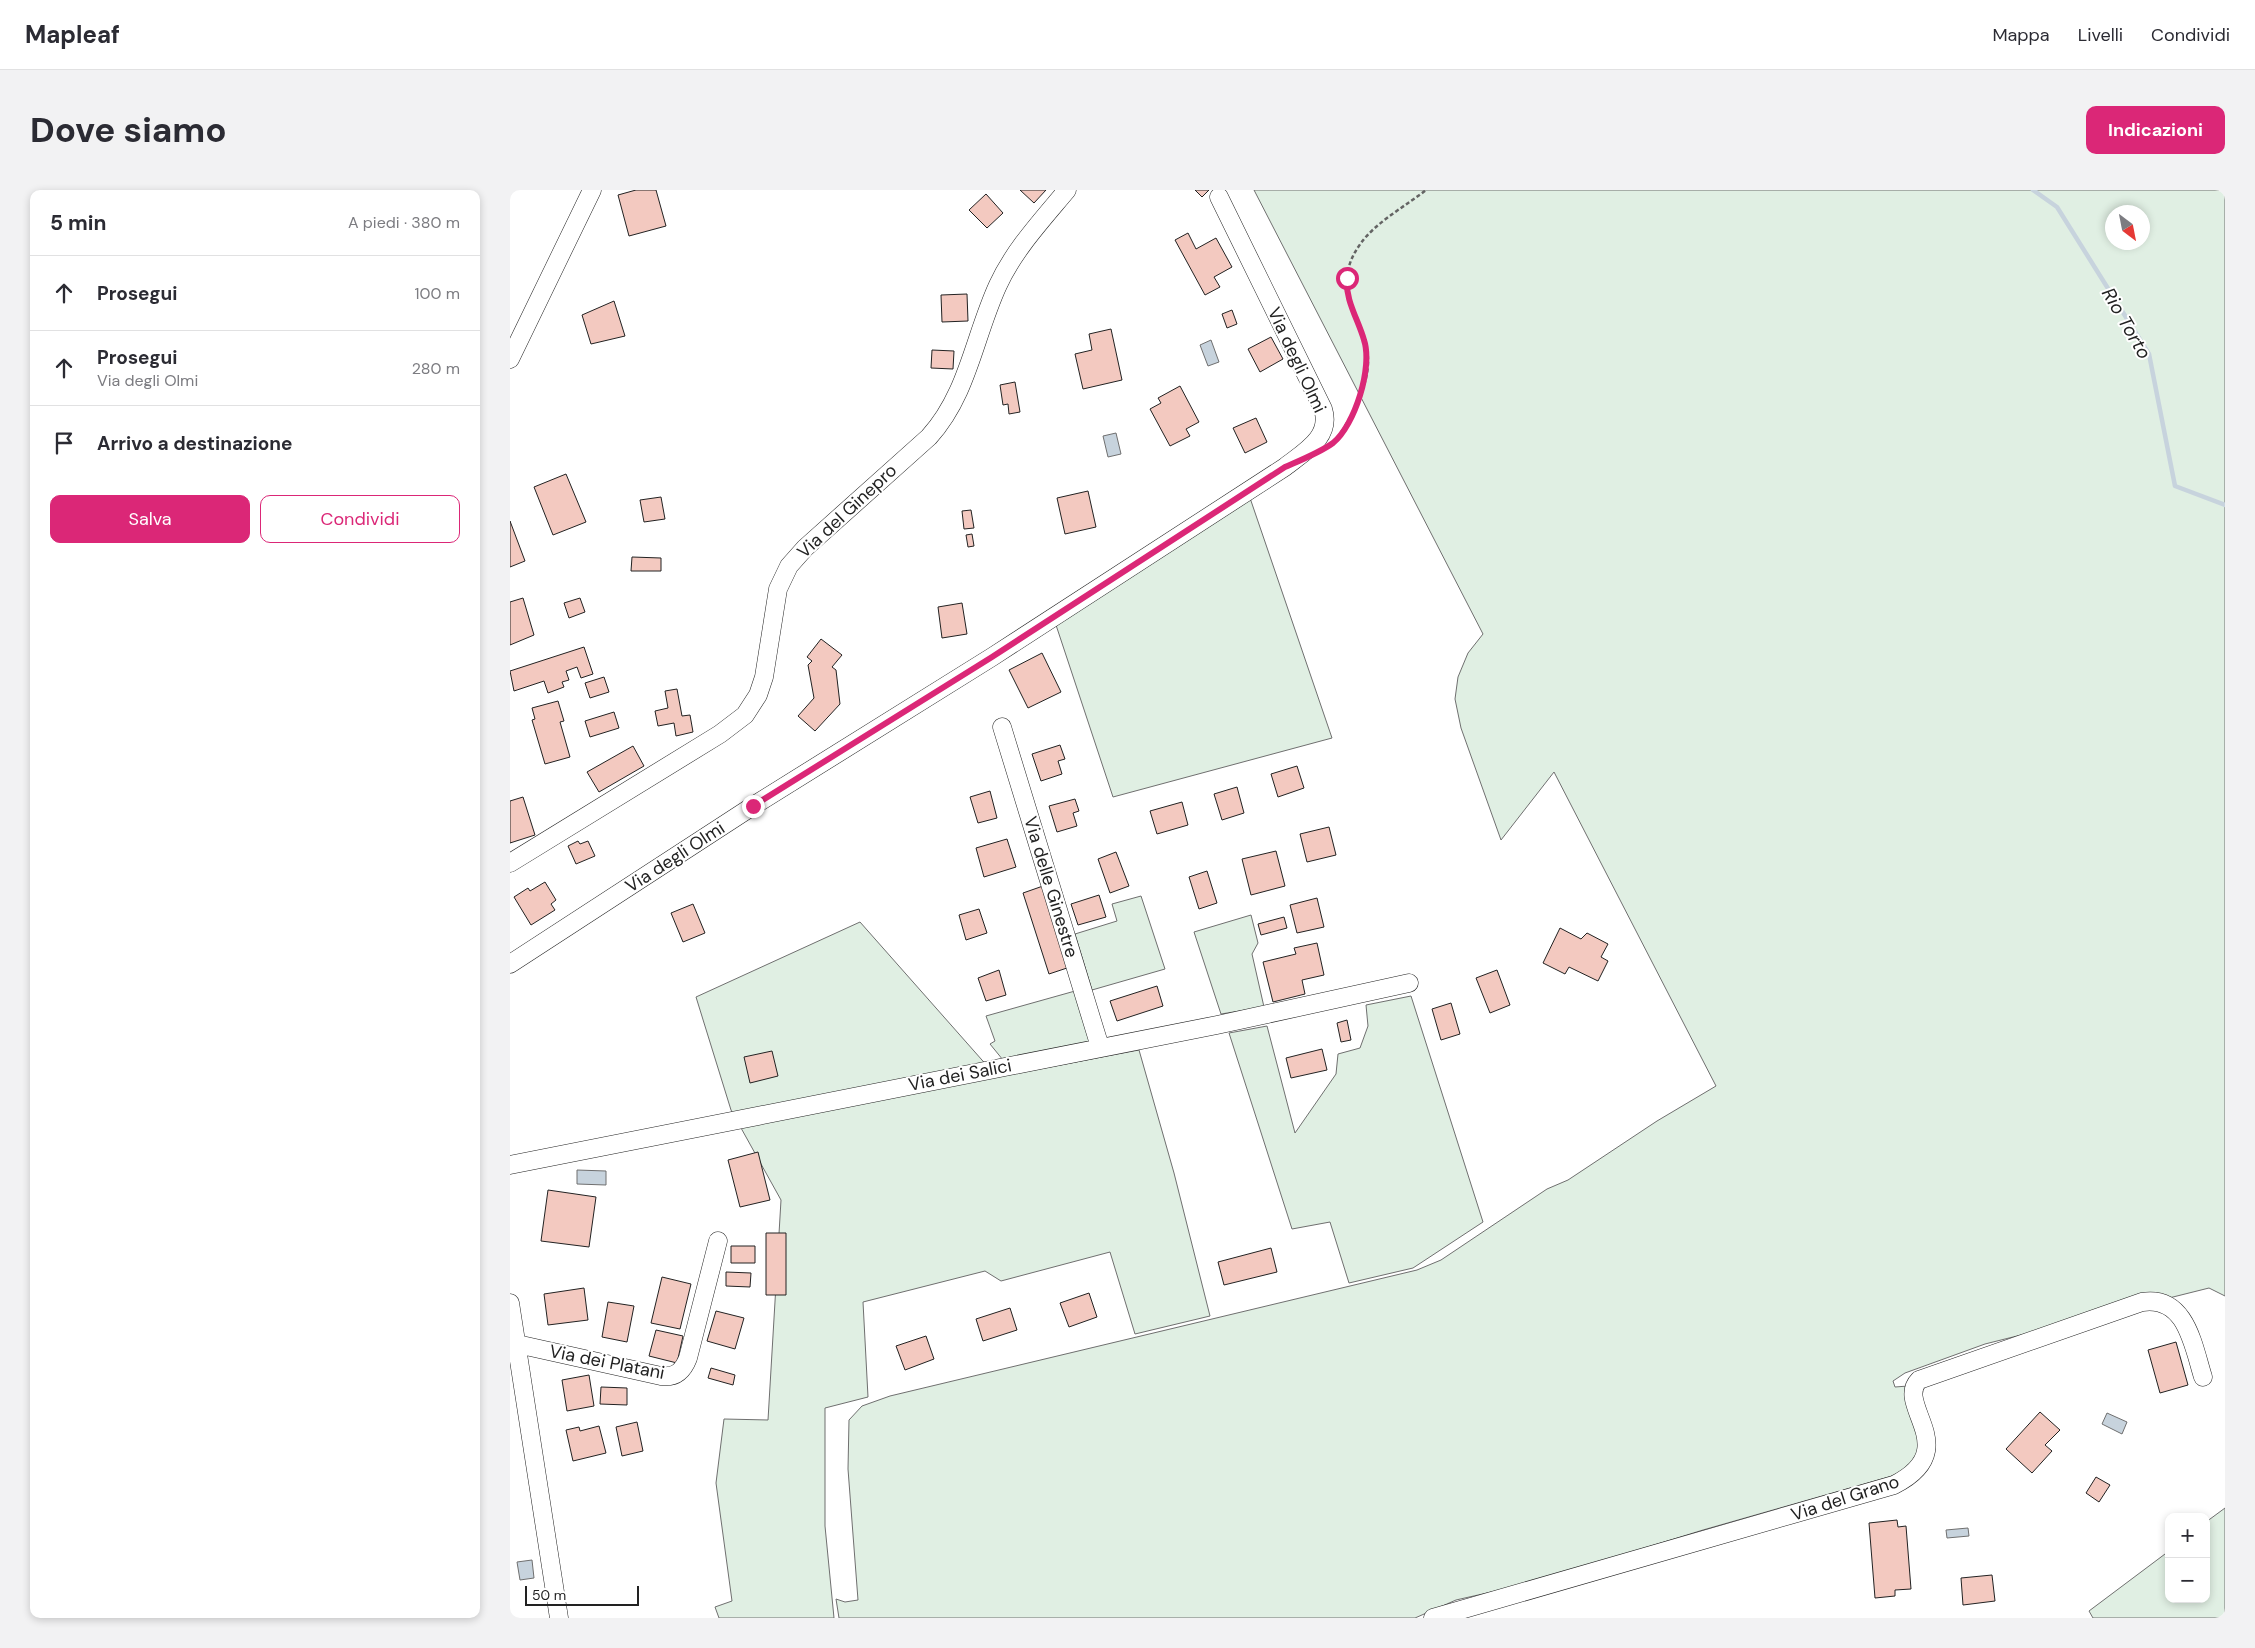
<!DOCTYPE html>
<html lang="it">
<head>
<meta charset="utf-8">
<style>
  :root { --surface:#fff; --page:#f2f2f3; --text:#2b2b33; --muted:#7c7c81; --line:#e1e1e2; --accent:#db2777 }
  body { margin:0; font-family:"DM Sans",sans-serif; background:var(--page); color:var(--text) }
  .controls { position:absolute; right:15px; bottom:15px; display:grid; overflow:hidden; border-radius:10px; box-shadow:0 2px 8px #0003 }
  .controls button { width:45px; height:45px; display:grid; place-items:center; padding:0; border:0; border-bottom:1px solid var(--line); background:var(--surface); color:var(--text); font:25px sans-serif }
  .compass { position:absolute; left:1595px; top:15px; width:45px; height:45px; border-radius:50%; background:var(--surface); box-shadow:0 2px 8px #0003; rotate:148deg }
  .scale { position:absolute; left:15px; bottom:12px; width:114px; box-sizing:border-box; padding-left:5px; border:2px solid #222; border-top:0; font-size:14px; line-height:18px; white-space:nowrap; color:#222; -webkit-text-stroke:4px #fff; paint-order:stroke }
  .stop { position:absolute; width:15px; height:15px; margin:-11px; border:4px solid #db2777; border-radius:50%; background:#fff }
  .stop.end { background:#db2777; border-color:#fff; box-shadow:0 1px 5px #0008 }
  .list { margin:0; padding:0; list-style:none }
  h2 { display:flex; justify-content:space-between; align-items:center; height:65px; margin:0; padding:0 20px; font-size:21px }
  h2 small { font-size:16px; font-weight:400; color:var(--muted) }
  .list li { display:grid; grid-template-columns:32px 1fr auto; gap:15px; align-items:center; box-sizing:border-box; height:75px; padding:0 20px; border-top:1px solid var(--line) }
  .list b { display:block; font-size:19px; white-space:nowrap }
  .list p { margin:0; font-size:16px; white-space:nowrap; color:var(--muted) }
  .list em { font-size:16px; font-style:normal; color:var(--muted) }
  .actions { display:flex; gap:10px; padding:15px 20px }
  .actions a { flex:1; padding:11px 0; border:1px solid var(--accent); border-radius:10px; text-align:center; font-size:18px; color:var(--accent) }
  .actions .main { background:var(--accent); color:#fff }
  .icon { flex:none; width:28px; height:28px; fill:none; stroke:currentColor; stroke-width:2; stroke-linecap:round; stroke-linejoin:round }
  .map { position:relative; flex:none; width:1715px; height:1428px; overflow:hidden; border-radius:10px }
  header { display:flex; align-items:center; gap:30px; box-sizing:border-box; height:70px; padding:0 25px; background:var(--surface); border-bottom:1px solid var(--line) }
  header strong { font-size:24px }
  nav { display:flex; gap:28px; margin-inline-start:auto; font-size:18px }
  .intro { display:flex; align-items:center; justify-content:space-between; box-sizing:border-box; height:120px; padding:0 30px }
  h1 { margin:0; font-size:35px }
  .button { padding:12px 22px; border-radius:10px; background:var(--accent); color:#fff; font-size:18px; font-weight:700 }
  main { display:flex; gap:30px; padding:0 30px }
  aside { flex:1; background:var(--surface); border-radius:10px; box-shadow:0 2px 8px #0003 }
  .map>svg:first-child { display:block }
  .green { fill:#e0efe3; stroke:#6f6f6f; fill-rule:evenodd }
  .water { fill:#c7d3dd; stroke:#6f6f6f }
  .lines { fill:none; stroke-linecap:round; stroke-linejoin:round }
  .stream { stroke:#c7d3dd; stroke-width:4.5 }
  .building { fill:#f3c9c0; stroke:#222 }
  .minor-casing { stroke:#222; stroke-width:19 }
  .path { stroke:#646464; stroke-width:2.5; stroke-dasharray:4 2.5; stroke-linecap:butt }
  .minor { stroke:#fff; stroke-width:18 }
  .route { stroke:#db2777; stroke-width:6 }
  .labels { text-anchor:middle; stroke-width:4; stroke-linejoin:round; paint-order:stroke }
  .street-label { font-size:18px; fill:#222; stroke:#fff }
  .water-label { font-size:19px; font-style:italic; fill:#222; stroke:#fff }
</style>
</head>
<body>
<header>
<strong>Mapleaf</strong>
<nav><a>Mappa</a><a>Livelli</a><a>Condividi</a></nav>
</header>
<div class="intro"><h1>Dove siamo</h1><a class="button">Indicazioni</a></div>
<main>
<aside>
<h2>5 min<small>A piedi · 380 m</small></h2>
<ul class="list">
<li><svg class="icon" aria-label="ahead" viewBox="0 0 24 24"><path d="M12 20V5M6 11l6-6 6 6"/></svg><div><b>Prosegui</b></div><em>100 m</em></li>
<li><svg class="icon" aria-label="ahead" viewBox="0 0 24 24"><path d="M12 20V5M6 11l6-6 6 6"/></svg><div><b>Prosegui</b><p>Via degli Olmi</p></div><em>280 m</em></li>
<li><svg class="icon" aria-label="arrive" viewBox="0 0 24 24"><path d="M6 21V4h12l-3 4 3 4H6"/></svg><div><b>Arrivo a destinazione</b></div></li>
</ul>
<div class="actions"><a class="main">Salva</a><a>Condividi</a></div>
</aside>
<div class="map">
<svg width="1715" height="1428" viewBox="0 0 1715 1428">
  <rect width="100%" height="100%" fill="#fff"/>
  <path class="green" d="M744 0H1715V1106L1699 1098 1475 1154 1395 1183 1383 1191 1385 1197 1398 1196 1414 1224 1406 1273 1389 1284 1193 1340 1021 1393 946 1410 905 1428H329L326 1409 335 1412 348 1410 338 1279 339 1230 352 1216 380 1206 907 1080 931 1070 1037 999 1058 990 1147 931 1206 896 1044 582 991 650 951 538 945 509 948 487 958 463 973 444ZM1602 22H1632V52H1602Z
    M739 305 822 548 603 607 544 429Z
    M631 706 655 779 582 800 565 744 607 731 602 714Z
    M741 725 748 753 742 764 754 817 711 824 684 742Z
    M350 732 487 887 629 860 664 983 700 1126 625 1144 600 1062 491 1091 475 1081 353 1112 358 1207 315 1218V1336L324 1428H209L205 1417 222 1411 206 1293 214 1229 258 1230 271 1010 221 920 186 807Z
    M565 801 581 853 493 870 480 854 485 851 476 826Z
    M901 806 973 1032 903 1078 839 1093 820 1032 782 1039 719 843 757 836 785 943 826 884 828 864 850 858 858 836 856 815Z
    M1715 1318V1428H1583L1579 1421 1659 1361V1409H1696V1332Z"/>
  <path class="water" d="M701 150 709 172 698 176 690 155Z
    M606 243 611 264 598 267 593 246Z
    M67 980 96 981V995L67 994Z
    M1597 1223 1617 1232 1612 1244 1592 1234Z
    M1458 1338 1459 1346 1437 1348 1436 1340Z
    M22 1370 24 1388 10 1390 7 1372Z"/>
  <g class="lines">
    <path class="stream" d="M1523 0 1547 17 1639 164 1665 296 1715 315"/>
  </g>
  <path class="building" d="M126 0H146L156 36 119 46 108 5Z
    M510 0H536L524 13Z
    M685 0H699L692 7Z
    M476 4 493 23 477 38 459 20Z
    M678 43 686 59 706 48 722 77 704 87 710 97 695 105 665 50Z
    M457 104 458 131 432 132 431 105Z
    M104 111 115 146 81 154 72 125Z
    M722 120 727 134 717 138 712 124Z
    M601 139 612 190 573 199 565 164 582 160 579 144Z
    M761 147 773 169 750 182 738 159Z
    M422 160 444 161 443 179 421 178Z
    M505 192 510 222 499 224 498 214 493 215 490 195Z
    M670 196 689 232 676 239 680 246 660 256 640 219 651 213 648 208Z
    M746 228 757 252 735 263 723 238Z
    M56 284 76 332 43 345 24 297Z
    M578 301 586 337 555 344 547 308Z
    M151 307 155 329 134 332 130 310Z
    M461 320 464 338 454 339 452 321Z
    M0 331 15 371 0 377Z
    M462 344 464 356 458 357 456 345Z
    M122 367 151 368V381H121Z
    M13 408 24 445 0 455V412Z
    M70 408 75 422 59 428 54 413Z
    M452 413 457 444 432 448 428 417Z
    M311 449 332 465 322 477 326 480 330 514 305 541 288 526 304 508 298 475 302 471 297 467Z
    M74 457 83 484 71 488 67 477 56 481 59 490 52 492 54 497 38 503 34 491 4 501 0 481Z
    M532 463 551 502 518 518 499 480Z
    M94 487 99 502 80 508 75 493Z
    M167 499 172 526 180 525 183 542 166 546 164 533 148 536 145 521 158 518 155 501Z
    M48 511 54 531 50 532 60 567 35 574 22 530 25 529 22 518Z
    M104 522 109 538 80 547 75 531Z
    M550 555 555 569 548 571 552 584 531 591 522 564Z
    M123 556 134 576 89 602 77 582Z
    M787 576 794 598 768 607 761 584Z
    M727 597 734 623 712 630 704 604Z
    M480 601 487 628 468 633 460 607Z
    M13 607 25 645 0 653V611Z
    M565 609 569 621 563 623 567 636 547 642 539 616Z
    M672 612 678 635 647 644 640 621Z
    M819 637 826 665 797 672 790 644Z
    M497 649 506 677 474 687 466 658Z
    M68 651 70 654 78 651 85 666 66 674 58 656Z
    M766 661 775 696 741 705 732 669Z
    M606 662 619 696 600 703 588 669Z
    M697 681 707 713 689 719 679 687Z
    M35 692 46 710 41 714 45 720 21 735 4 707 18 698 20 701Z
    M533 696 560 777 539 784 513 703Z
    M589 705 596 727 568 735 561 714Z
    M807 708 814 737 787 743 780 715Z
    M183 714 195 743 173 752 161 723Z
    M469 719 477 743 456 750 449 725Z
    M774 727 777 738 751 745 748 734Z
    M1050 738 1071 749 1077 743 1098 754 1091 767 1098 771 1088 791 1059 777 1055 784 1033 773Z
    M807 753 814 785 792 790 795 804 763 812 753 772 786 764 784 758Z
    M489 780 496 805 476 811 468 788Z
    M987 780 1000 815 980 823 966 788Z
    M647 796 653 816 607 831 600 811Z
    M941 813 950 844 931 850 922 819Z
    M837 830 841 850 831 852 827 833Z
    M812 859 817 880 781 888 776 868Z
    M262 861 268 886 240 893 234 867Z
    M248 962 260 1010 230 1017 218 970Z
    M38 1000 86 1007 79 1057 31 1051Z
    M256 1043H276V1105H256Z
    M221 1056H245V1073H221Z
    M761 1058 767 1082 714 1095 708 1072Z
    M216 1082 241 1083 240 1097 216 1096Z
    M152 1087 181 1094 170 1139 141 1133Z
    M74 1098 78 1130 38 1135 34 1104Z
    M579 1103 587 1127 559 1137 550 1113Z
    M98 1112 124 1116 117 1152 92 1147Z
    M500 1118 507 1140 473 1151 466 1129Z
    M206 1121 234 1128 225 1159 197 1151Z
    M146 1140 173 1146 167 1173 139 1166Z
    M416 1146 424 1169 395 1180 386 1156Z
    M1666 1152 1678 1195 1650 1203 1638 1160Z
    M201 1178 225 1185 223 1195 198 1188Z
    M79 1185 84 1216 57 1221 52 1190Z
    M91 1197 117 1198V1215L90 1214Z
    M1530 1222 1550 1240 1535 1255 1542 1261 1522 1283 1496 1259Z
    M127 1232 133 1261 112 1266 106 1237Z
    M89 1236 96 1263 63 1271 56 1240 69 1237 70 1241Z
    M1586 1287 1600 1295 1589 1312 1576 1303Z
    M1387 1330 1388 1337 1396 1336 1401 1399 1385 1400V1406L1365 1408 1359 1333Z
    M1482 1385 1485 1411 1453 1415 1451 1388Z"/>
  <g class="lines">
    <defs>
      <path id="minor" d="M0 169 82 0
        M492 537 590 857
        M0 673 210 544 235 525 248 505 254 487 268 399 279 376 295 358 419 247C458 204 464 147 488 95 504 60 532 30 557 0
        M0 774 243 616 482 467 775 277C794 262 822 247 813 219L709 7
        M0 975 707 835 899 793
        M0 1113 49 1428
        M7 1154 151 1186C165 1188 173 1181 178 1168L208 1051
        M923 1428 1384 1295C1455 1259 1384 1215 1409 1190L1632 1112C1676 1105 1683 1155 1693 1187"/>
    </defs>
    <use href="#minor" class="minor-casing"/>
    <path class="path" d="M828 247C842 226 859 195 858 169 856 126 817 99 851 53 865 33 897 15 916 0"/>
    <use href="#minor" class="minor"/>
  </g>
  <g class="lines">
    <path class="route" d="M243 616 482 467 775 277C791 270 809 263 823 253 845 235 863 177 854 150 848 129 835 110 837 88"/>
  </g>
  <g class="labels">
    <g class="street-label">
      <text transform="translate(787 170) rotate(65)" y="6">Via degli Olmi</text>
      <text transform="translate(337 321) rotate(-43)" y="6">Via del Ginepro</text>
      <text transform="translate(165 667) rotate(-33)" y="6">Via degli Olmi</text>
      <text transform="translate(541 697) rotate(73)" y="6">Via delle Ginestre</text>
      <text transform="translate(450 885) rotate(-11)" y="6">Via dei Salici</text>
      <text transform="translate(97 1172) rotate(11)" y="6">Via dei Platani</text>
      <text transform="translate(1335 1308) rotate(-18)" y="6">Via del Grano</text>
    </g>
    <g class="water-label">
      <text transform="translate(1617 133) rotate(60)" y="7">Rio Torto</text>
    </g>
  </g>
</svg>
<div class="controls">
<button>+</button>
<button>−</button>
</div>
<svg class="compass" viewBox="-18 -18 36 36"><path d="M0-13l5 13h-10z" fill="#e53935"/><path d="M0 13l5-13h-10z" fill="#7c7c81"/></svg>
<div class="scale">50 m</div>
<div class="stop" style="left:837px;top:88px"></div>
<div class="stop end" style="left:243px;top:616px"></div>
</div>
</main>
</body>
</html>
